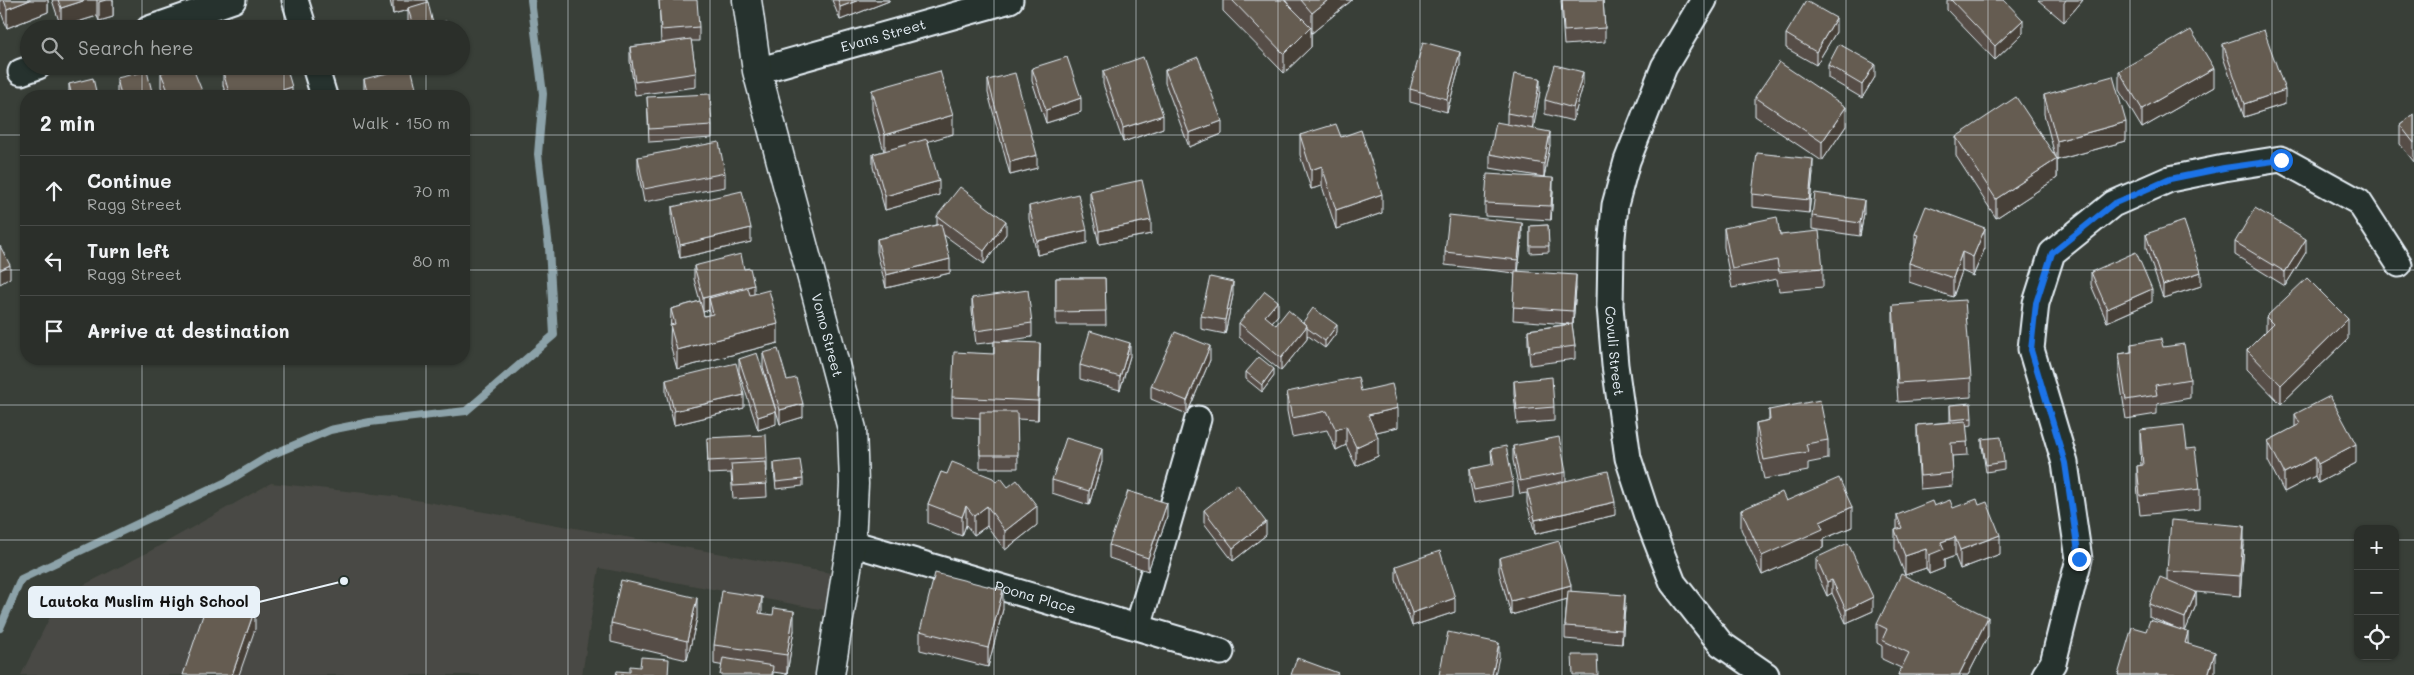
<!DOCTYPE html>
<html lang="en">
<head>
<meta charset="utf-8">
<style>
  :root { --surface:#2b2f2a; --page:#333732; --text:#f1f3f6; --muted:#a6a9a8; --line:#474a47 }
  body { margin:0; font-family:Mali,sans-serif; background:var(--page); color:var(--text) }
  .controls { position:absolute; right:15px; bottom:15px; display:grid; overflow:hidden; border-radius:10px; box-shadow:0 1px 4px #0004 }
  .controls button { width:45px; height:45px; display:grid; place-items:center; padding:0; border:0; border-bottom:1px solid var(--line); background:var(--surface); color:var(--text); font:25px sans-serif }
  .stop { position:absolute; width:15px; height:15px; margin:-11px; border:4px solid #1a73e8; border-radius:50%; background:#fff }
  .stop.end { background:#1a73e8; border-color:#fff; box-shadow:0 1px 5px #0008 }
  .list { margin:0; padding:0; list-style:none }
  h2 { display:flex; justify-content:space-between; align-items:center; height:65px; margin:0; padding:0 20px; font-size:21px }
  h2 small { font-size:16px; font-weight:400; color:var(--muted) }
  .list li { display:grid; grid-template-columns:32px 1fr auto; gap:15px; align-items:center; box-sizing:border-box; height:70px; padding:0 20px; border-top:1px solid var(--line) }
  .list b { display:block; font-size:19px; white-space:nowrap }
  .list p { margin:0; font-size:16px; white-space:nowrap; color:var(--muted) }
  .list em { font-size:16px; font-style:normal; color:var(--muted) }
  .icon { flex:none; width:28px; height:28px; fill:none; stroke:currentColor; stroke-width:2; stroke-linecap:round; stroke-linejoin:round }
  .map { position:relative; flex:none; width:2414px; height:675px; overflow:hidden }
  .search { position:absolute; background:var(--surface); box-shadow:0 1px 4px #0004; left:20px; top:20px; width:450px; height:55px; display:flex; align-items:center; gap:12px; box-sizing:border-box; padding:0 18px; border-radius:28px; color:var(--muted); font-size:19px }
  .panel { position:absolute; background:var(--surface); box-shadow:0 1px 4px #0004; left:20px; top:90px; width:450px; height:275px; border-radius:20px }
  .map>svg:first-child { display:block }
  .built { fill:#494a44 }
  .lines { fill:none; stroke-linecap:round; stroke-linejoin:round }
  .stream { stroke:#8ca2a9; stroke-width:8 }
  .minor-casing { stroke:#e8f1f8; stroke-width:29 }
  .secondary-casing { stroke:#e8f1f8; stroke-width:31 }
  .minor { stroke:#26332d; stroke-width:25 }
  .secondary { stroke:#26332d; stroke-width:28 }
  .wall { fill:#574e46; stroke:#e8f1f8; fill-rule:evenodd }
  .shaded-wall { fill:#474039; stroke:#e8f1f8 }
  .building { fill:#655b51; stroke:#e8f1f8 }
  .route { stroke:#1a73e8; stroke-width:6 }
  .grid { fill:none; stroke:#e8f1f8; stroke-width:1; stroke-opacity:0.55 }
  .labels { text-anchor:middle; stroke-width:5; stroke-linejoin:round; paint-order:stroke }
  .street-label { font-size:14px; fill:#e8f1f8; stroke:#26332d }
  .leader { fill:none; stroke:#e8f1f8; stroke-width:2 }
  .callout-dot { fill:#e8f1f8; stroke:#26332d; stroke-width:2 }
  .callout { fill:#e8f1f8; stroke:#e8f1f8; stroke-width:2 }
  .callout-label { font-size:15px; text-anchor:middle; font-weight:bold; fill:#111 }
</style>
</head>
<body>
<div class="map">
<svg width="2414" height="675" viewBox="0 0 2414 675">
  <rect width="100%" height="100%" fill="#393f38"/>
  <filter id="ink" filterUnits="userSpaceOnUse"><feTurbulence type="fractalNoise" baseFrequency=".02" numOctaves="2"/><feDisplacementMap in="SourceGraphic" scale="10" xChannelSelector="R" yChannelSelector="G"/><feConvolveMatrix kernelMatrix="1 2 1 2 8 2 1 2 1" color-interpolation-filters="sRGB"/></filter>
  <g filter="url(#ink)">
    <path class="built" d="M271 483 393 496 831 573 825 610 599 568 582 675H21L60 597 145 554Z"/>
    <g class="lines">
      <path class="stream" d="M0 628 21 579 228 481 271 455 330 430 370 422 466 411 554 335 549 248 538 154 543 94 531 0"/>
      <defs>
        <g id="minor">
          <path d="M295 0 304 29"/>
          <path id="s1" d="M1704 0 1664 67 1627 161 1615 205 1611 248 1610 306 1615 365 1628 458 1648 519 1673 583 1721 644 1766 675"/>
          <path d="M149 29 233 0"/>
          <path d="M315 66 324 96"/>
          <path id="s2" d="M757 71 1010 0"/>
          <path d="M21 72 38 66"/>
          <path id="s3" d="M851 543 1221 652"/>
          <path d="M1138 627 1198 419"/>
          <path d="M2045 675 2053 663 2079 559 2065 463 2031 349 2036 303 2052 253 2113 204 2170 179 2224 168 2281 159 2359 202 2399 264"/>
        </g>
        <g id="secondary">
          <path id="s4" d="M747 0 757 71 852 429 854 484 851 543 830 675"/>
        </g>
      </defs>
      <use href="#minor" class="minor-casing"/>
      <use href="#secondary" class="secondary-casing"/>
      <use href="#minor" class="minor"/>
      <use href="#secondary" class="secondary"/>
    </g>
    <path class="wall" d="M0 0H48V12L7 28 0 10Z
      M52 0H113V17L99 21 97 16 61 27Z
      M390 0H427V3L433 24 449 29H410L408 21V10L393 14Z
      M659 0 699 27V41H691L696 73V87L635 95 630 61V47L661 43Z
      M832 0H889V1L840 20Z
      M1223 0H1284L1291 7 1285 0H1352L1312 33 1311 31V47L1284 73 1223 11Z
      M1561 0H1603L1605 28V42L1564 45Z
      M1947 0H2004L2023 33 1995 60 1947 10Z
      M2038 0H2083L2064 22Z
      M1836 32 1816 65 1786 48V34Z
      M2223 44 2285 104 2244 117 2223 57Z
      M1460 65 1447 112 1410 102V89Z
      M1828 65 1875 77 1862 98 1828 78Z
      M1032 68 1081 112 1046 123 1032 81Z
      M1165 70 1222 134 1189 147 1165 83Z
      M1103 71 1163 128 1123 142 1103 84Z
      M2119 71 2214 87 2142 128 2119 90Z
      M223 72 292 96H226L223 85Z
      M161 73 204 96H165L161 87Z
      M117 78 153 96H118L117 92Z
      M364 79 418 96H365L364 92Z
      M988 80 1037 168 1010 175 988 93Z
      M69 84 97 96H69Z
      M1583 85 1573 121 1545 114V100Z
      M872 90 953 134 928 141 939 195 885 210 873 167V154L884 151 872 110Z
      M1540 91 1533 129 1550 145 1544 177 1490 168V154L1507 124V113Z
      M2044 95 2126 141 2057 160V178L1996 218 1956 156V137L2056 159 2044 114Z
      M647 97 712 125V138L649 142Z
      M1755 97 1846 126 1822 161 1755 116Z
      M2414 114V162L2400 144V125Z
      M1300 135 1341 137 1382 213 1336 229 1322 186 1311 189 1300 155Z
      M638 157 725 173V187L644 202 638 170Z
      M1813 172 1809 213 1752 207V194Z
      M1090 191 1151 234 1099 244 1090 204Z
      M1553 192 1551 220 1485 216V203Z
      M1029 206 1087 243 1037 255 1029 219Z
      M672 207 751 242 680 258 672 220Z
      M1864 213 1860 236 1812 229V216Z
      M937 216 1006 234 984 264 944 235 950 273 886 288 877 252V239L937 225Z
      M1548 225 1549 252 1530 253V226Z
      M1724 228 1780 235 1823 268V287L1779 291 1777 279 1732 288 1724 247Z
      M1915 234 1985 248 1973 276 1962 271 1953 297 1909 282V263L1915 247Z
      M2146 234 2201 286 2163 298 2146 248Z
      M1522 236 1518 271 1576 288 1573 324H1572L1575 346V359L1530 365 1528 343V330L1569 324 1513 320 1515 273 1445 265V252Z
      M2235 242 2306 252 2285 286 2235 255Z
      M694 266 744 269 754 294 778 343 677 369 670 344 671 309 700 301 694 279ZM709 310V315L704 316 703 312Z
      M2091 272 2152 302 2107 322 2091 285Z
      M1056 278H1105L1106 325H1056Z
      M1233 295 1225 334 1201 329V316Z
      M972 298 1032 323V337L997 342 1040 362 1038 420 1017 419 1018 468H980V418L952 416V397L994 354V342L976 344 972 311Z
      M1893 305 1971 378V397L1898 402 1893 324Z
      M1278 315 1272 322 1276 325 1303 322 1337 332 1325 348 1307 335V339L1281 371 1239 337V323Z
      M2266 317 2348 339 2281 404 2247 369V350L2266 331Z
      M2131 344 2163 347 2190 379V398L2157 404V414L2126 419 2119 374V354L2131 352Z
      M763 353 787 380 803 417 780 424 763 367Z
      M1130 356 1120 390 1080 379V365Z
      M739 359 776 424 758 430 739 372Z
      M1210 360 1187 414 1151 399V386Z
      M1246 372 1274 376 1262 392 1246 379Z
      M666 380 744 408 674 425 666 393Z
      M1514 381 1554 407V421L1517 424 1514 394Z
      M1361 391 1398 427 1376 432 1378 456 1356 466 1346 445 1336 450 1327 430 1292 437 1287 411V392Z
      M1950 405 1972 418V425L1966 426 1968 455 1952 456 1953 486 1920 489 1917 438V425L1950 422Z
      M1769 410 1828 440V459L1808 463V471L1764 479 1756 442V423L1769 420Z
      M2295 414 2356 463 2318 483 2315 476 2284 492 2268 461V441L2295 427Z
      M2140 430 2187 449 2200 489V509L2140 515 2137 485V466H2141L2140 449Z
      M707 438 767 458V472H766L767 497 733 499 731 473 708 474Z
      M1982 439 2004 462V469L1986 472 1982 446Z
      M1513 446 1566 472V481L1615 515 1535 534 1527 503V493L1520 494 1513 460Z
      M1491 449 1513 482V496L1474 503 1470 483V469L1492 465Z
      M1102 462 1089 505 1052 493V480Z
      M774 463 803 479V486L776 489 774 470Z
      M941 472 1037 525 1005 550 987 526 974 535 966 525 962 536 928 523V504Z
      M1786 501 1852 527 1823 539V548L1762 575 1741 529V510Z
      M1934 506 1953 508 2000 554 1960 569 1955 556 1944 560V568L1929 574 1926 568 1905 575 1895 549V530L1897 529V515Z
      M1204 510 1266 535 1233 561 1204 523Z
      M1167 517 1148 571 1109 558V545Z
      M2244 545 2240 596 2196 592V605L2185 631 2188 644 2215 672 2214 675H2118L2146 631 2180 630 2149 617V604L2167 580V571Z
      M1499 558 1571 591 1625 608 1622 644 1565 639V626L1567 599 1511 615 1499 571Z
      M1816 558 1873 611 1846 623 1832 593 1827 596 1816 572Z
      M1396 566 1455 612 1412 626 1396 580Z
      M1003 609 988 667 920 650V631Z
      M762 613 794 630 787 674 773 672V675L714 664V645Z
      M697 618 687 660 611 642V623Z
      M1877 624 1988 636 1968 675H1898L1901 668 1882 659V646L1877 643Z"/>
    <path class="shaded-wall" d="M30 0H48V12L7 28V9Z
      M86 0H97V16L61 27V8Z
      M106 0H113V17L99 21V2Z
      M393 0H427V6L408 8V10L393 14Z
      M859 0H889V1L840 20V7Z
      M1328 0H1352L1312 33V13Z
      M2066 0H2083L2064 22V3Z
      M1836 18V32L1816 65V52Z
      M2023 20V33L1995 60V46Z
      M1311 27V47L1284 73V54Z
      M1460 52V65L1447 112V99Z
      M1875 64V77L1862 98V85Z
      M2214 68V87L2142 128V109Z
      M1583 72V85L1573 121V108Z
      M1540 78V91L1533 131V118Z
      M292 87V96H282V90Z
      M2285 90V104L2244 117V104Z
      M1081 98V112L1046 123V110Z
      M1846 107V126L1822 161V142Z
      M953 115V134L885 154V135Z
      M1163 115V128L1123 142V128Z
      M1222 121V134L1189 147V133Z
      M2126 122V141L2057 160V141Z
      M1550 132V145L1544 177V164Z
      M1037 155V168L1010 175V162Z
      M1813 159V172L1809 213V200Z
      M2057 159V178L1996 218V199Z
      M1322 166V186L1311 189V170Z
      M1553 178V192L1551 220V206Z
      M939 181V195L885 210V196Z
      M1382 194V213L1336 229V210Z
      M1864 200V213L1860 236V223Z
      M1151 220V234L1099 244V231Z
      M1006 221V234L984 264V251Z
      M1522 223V236L1518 273V260Z
      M751 228V242L680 258V245Z
      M1985 228V248L1973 276V257Z
      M1087 230V243L1037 255V241Z
      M2306 239V252L2285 286V272Z
      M1962 252V271L1953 297V278Z
      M950 259V273L886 288V275Z
      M10 265V278L0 284V270Z
      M2201 272V286L2163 298V285Z
      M1576 275V288L1573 324V311Z
      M1233 282V295L1225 334V320Z
      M754 285V299L709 298V310L703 312V298Z
      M2152 289V302L2107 322V309Z
      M1278 301V315L1265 330V316Z
      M2348 319V339L2281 404V385Z
      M778 324V343L677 369V350Z
      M1337 325V332L1325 348V341Z
      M1307 326V339L1281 371V358Z
      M1040 343V362L1038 420V401Z
      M1130 343V356L1120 390V377Z
      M1210 346V360L1187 414V401Z
      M1274 369V376L1262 392V385Z
      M744 395V408L674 425V411Z
      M803 404V417L780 424V410Z
      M1398 408V427L1368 434V415Z
      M776 411V424L758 430V417Z
      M1346 426V445L1336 450V430Z
      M1378 437V456L1356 466V447Z
      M2356 444V463L2318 483V464Z
      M1102 449V462L1089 505V491Z
      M2315 457V476L2284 492V473Z
      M1615 502V515L1535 534V520Z
      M1167 503V517L1148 571V558Z
      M966 506V525L962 536V517Z
      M987 506V526L974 535V516Z
      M1037 506V525L1005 550V531Z
      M1852 507V527L1823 539V548L1762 575V556L1820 522Z
      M1266 522V535L1233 561V548Z
      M2244 526V545L2240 596V576Z
      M2000 535V554L1960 569V550Z
      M1955 537V556L1944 560V568L1929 574V555L1941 542Z
      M1926 549V568L1905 575V556Z
      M1832 580V593L1827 596V582Z
      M1571 585V598L1511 615V601Z
      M1003 590V609L988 667V648Z
      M2196 592V605L2185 632V618Z
      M1625 595V608L1622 644V630Z
      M762 597V616L759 613Z
      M1873 597V611L1846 623V610Z
      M697 598V618L687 660V641Z
      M1455 598V612L1412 626V613Z
      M255 609V629L239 675H232Z
      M794 611V630L787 674V655Z
      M1988 617V636L1968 675H1959Z
      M2188 632V651L2185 643Z
      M1499 643V657L1495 675H1492Z
      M2215 652V672L2214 675H2208Z"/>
    <path class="building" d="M4 0H30L7 9Z
      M58 0H86L61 8Z
      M659 0H697L699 27 661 30Z
      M838 0H859L840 7Z
      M1232 0H1284L1311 27 1284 54Z
      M1301 0H1328L1312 13Z
      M1562 0H1603L1605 28 1564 31Z
      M1951 0H2004L2023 20 1995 46Z
      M1806 1 1836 18 1816 52 1786 34Z
      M428 2 433 24 446 21 449 29H414L408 8Z
      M2191 30 2214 68 2142 109 2119 71Z
      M2264 30 2285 90 2244 104 2223 44Z
      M691 39 696 73 635 82 630 47Z
      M1423 42 1460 52 1447 99 1410 89Z
      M1839 44 1875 64 1862 85 1828 65Z
      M1067 57 1081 98 1046 110 1032 68Z
      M1143 57 1163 115 1123 128 1103 71Z
      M1198 57 1222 121 1189 133 1165 70Z
      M1779 62 1846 107 1822 142 1755 97Z
      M1555 65 1583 72 1573 108 1545 100Z
      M180 66H192L204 96H170L161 73Z
      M243 66H286L292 87 282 90 283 96H230L223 72Z
      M411 67 418 96H368L364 79Z
      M147 71 153 96H121L117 78Z
      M940 71 953 115 885 135 872 90Z
      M1015 73 1037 155 1010 162 988 80Z
      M1514 74 1540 78 1533 118 1507 113Z
      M2113 76 2126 122 2057 141 2044 95Z
      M93 78 97 96H72L69 84Z
      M710 94 712 125 649 129 647 97Z
      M2016 97 2057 159 1996 199 1956 137Z
      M2414 114V143L2400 125Z
      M1496 122 1550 132 1544 164 1490 154Z
      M1336 124 1341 137 1361 130 1382 194 1336 210 1322 166 1311 170 1300 135Z
      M927 139 939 181 885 196 873 154Z
      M719 142 725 173 644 189 638 157Z
      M1757 153 1813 159 1809 200 1752 194Z
      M1487 174 1553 178 1551 206 1485 203Z
      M1142 180 1151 220 1099 231 1090 191Z
      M960 187 1006 221 984 251 937 216Z
      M742 191 751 228 680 245 672 207Z
      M1815 193 1864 200 1860 223 1812 216Z
      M1078 194 1087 230 1037 241 1029 206Z
      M1926 206 1985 228 1973 257 1962 252 1953 278 1909 263 1919 235 1915 234Z
      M2255 208 2306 239 2285 272 2235 242Z
      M1449 215 1522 223 1518 260 1445 252Z
      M1777 217 1780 235 1819 231 1823 268 1779 272 1777 260 1732 269 1724 228Z
      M2184 221 2201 272 2163 285 2146 234Z
      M941 224 950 259 886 275 877 239Z
      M1548 225 1549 246H1530V226Z
      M0 246 10 265 0 270Z
      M2136 252 2152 289 2107 309 2091 272Z
      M741 254 744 269 750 268 754 285 703 298 694 266Z
      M1515 271 1576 275 1573 311 1513 307Z
      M1210 277 1233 282 1225 320 1201 316Z
      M1056 278H1105L1106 311 1056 312Z
      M2307 278 2348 319 2281 385 2247 350 2273 324 2266 317Z
      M748 288 750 295 769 290 778 324 677 350 670 325 675 324 671 309 700 301 704 316 713 314 709 298Z
      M1028 290 1032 323 976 331 972 298Z
      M1265 291 1278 301 1265 316 1276 325 1288 310 1307 326 1281 358 1239 323Z
      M1965 300 1971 378 1898 383 1893 305Z
      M1313 308 1337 325 1325 341 1307 328V326L1303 322Z
      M1572 324 1575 346 1530 352 1528 330Z
      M1090 331 1130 343 1120 377 1080 365Z
      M1175 332 1210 346 1187 401 1151 386Z
      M2161 339 2163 347 2184 344 2190 379 2155 385 2157 395 2126 400 2119 354 2132 352 2131 344Z
      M994 341 1040 343 1038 401 952 397 954 352 994 354Z
      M778 349 787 380 796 378 803 404 780 410 763 353Z
      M757 353 776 411 758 417 739 359Z
      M1259 357 1274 369 1262 385 1246 372Z
      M736 363 744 395 674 411 666 380Z
      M1358 377 1361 391 1392 384 1398 408 1368 415 1378 437 1356 447 1346 426 1336 430 1327 411 1292 418 1287 392Z
      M1552 377 1554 407 1517 410 1514 381Z
      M2330 396 2356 444 2318 464 2315 457 2284 473 2268 441 2300 424 2295 414Z
      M1820 400 1828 440 1806 444 1808 452 1764 460 1756 423 1770 420 1769 410Z
      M1971 403 1972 418 1951 420 1950 405Z
      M980 412H1017L1018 455H980Z
      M1966 421 1968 442 1951 443 1953 473 1920 476 1917 425Z
      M2184 425 2187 449 2195 448 2200 489 2140 496 2137 466 2143 465 2140 430Z
      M766 435 767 458 708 461 707 438Z
      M1559 437 1566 472 1520 481 1513 446Z
      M2001 437 2004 462 1986 465 1982 439Z
      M1066 438 1102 449 1089 491 1052 480Z
      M1506 446 1513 482 1474 490 1470 469 1494 464 1491 449Z
      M800 460 803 479 776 482 774 463Z
      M766 462 767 484 733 486 731 464Z
      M952 462 993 478 996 482 1001 478 1008 487 1017 480 1037 506 1005 531 987 506 974 516 966 506 962 517 928 504 941 472 947 474Z
      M1608 471 1615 502 1535 520 1527 490Z
      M1839 478 1852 507 1820 522 1823 529 1762 556 1741 510 1782 492 1786 501Z
      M1237 484 1266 522 1233 548 1204 510Z
      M1128 491 1167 503 1148 558 1109 545Z
      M1977 499 1979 505 1987 502 2000 535 1960 550 1955 537 1941 542 1944 549 1929 555 1926 549 1905 556 1895 530 1902 528 1897 515 1932 501 1934 506 1950 500 1953 508Z
      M2171 520 2244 526 2240 576 2167 571Z
      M1559 541 1571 585 1511 601 1499 558Z
      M1848 543 1873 597 1846 610 1832 580 1827 582 1816 558Z
      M1440 551 1455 598 1412 613 1396 566Z
      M935 573 1003 590 988 648 920 631Z
      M1901 574 1988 617 1959 675H1898L1909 653 1882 640 1887 629 1877 624Z
      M2160 577 2196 592 2185 618 2149 604Z
      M621 580 697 598 687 641 611 623Z
      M722 591 762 597 759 613 773 615 774 608 794 611 787 655 714 645Z
      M1568 591 1625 595 1622 630 1565 626Z
      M209 597 255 609 232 675H183Z
      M2150 620 2188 632 2185 643 2215 652 2208 675H2158L2156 674V675H2118L2132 627 2146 631Z
      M1448 632 1499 643 1492 675H1439Z
      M1572 655H1597L1598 675H1573Z
      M641 657 669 659 668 675H616L617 671 630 672V666L640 667Z
      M723 658 773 666 772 675H720Z
      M1297 658 1338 673 1337 675H1291Z"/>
  </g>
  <g class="lines" filter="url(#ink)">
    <path class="route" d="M2079 559 2065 463 2031 350 2036 303 2052 253 2113 204 2170 179 2224 168 2281 160"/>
  </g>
  <path class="grid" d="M142 0V29M284 0V29M426 0V29M568 0V675M710 0V675M852 0V675M994 0V675M1136 0V675M1278 0V675M1420 0V675M1562 0V675M1704 0V675M1846 0V675M1988 0V675M2130 0V675M2272 0V675M142 66V96M284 66V96M426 66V96M0 135H26M464 135H2414M0 270H26M464 270H2414M142 359V675M284 359V675M426 359V675M0 405H2414M0 540H2358M2395 540H2414"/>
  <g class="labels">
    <g class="street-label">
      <text dy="5" stroke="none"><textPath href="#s2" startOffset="131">Evans Street</textPath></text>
      <text dy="5" stroke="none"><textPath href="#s4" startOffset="345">Vomo Street</textPath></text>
      <text dy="5" stroke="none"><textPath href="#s1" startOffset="371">Covuli Street</textPath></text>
      <text dy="5" stroke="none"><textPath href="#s3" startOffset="192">Poona Place</textPath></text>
    </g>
  </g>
  <path class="leader" d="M344 581L259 602"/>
  <circle class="callout-dot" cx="344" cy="581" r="5"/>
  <rect class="callout" x="29" y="587" width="230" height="30" rx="5"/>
  <g class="callout-label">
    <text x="144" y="607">Lautoka Muslim High School</text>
  </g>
</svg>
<div class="controls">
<button>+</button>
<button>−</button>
<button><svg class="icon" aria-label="locate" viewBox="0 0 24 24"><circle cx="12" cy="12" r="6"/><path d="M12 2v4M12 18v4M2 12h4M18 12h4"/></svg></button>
</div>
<div class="stop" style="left:2281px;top:160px"></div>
<div class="stop end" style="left:2079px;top:559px"></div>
<div class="search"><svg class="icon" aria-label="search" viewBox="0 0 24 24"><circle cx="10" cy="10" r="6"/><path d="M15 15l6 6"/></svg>Search here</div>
<section class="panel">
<h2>2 min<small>Walk · 150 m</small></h2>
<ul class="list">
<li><svg class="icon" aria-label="ahead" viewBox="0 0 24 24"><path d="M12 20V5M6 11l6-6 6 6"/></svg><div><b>Continue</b><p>Ragg Street</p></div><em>70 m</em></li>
<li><svg class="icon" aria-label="left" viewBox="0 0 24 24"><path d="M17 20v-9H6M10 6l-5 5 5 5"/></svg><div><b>Turn left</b><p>Ragg Street</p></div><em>80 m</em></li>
<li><svg class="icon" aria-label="arrive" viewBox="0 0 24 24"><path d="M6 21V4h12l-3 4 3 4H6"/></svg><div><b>Arrive at destination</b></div></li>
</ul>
</section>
</div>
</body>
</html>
